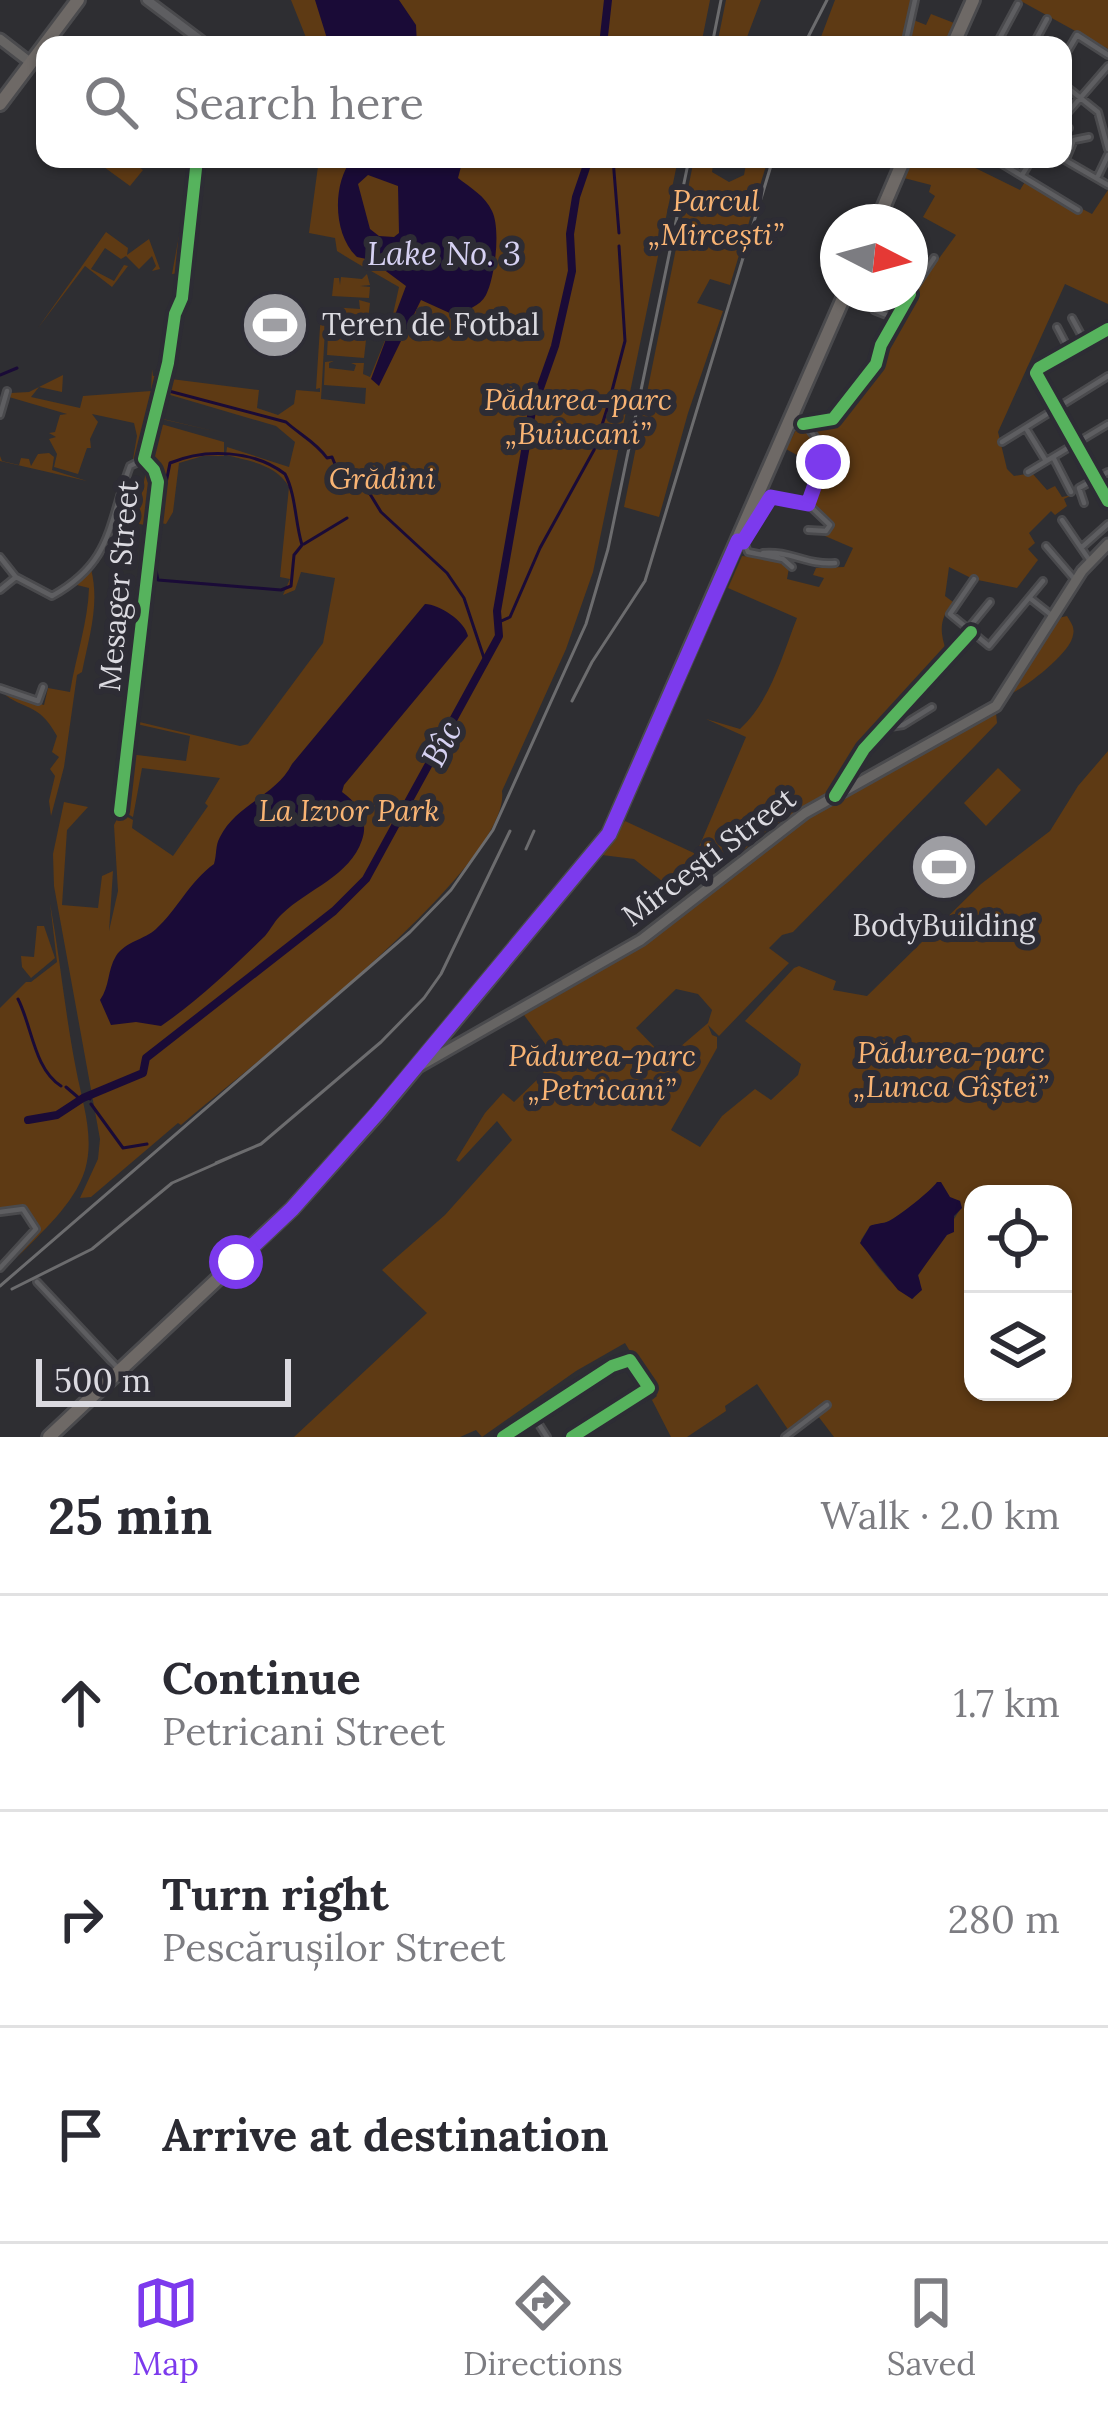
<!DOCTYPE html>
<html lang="en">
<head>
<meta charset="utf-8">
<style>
  :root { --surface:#fff; --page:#f2f2f3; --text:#2b2b33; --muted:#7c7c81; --line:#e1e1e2; --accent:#7c3aed }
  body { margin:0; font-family:Lora,serif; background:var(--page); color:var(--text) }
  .controls { position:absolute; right:36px; bottom:36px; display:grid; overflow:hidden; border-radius:24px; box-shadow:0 3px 9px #0004 }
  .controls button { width:108px; height:108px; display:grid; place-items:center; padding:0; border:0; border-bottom:3px solid var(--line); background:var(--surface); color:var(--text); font:60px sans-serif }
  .compass { position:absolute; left:820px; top:204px; width:108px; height:108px; border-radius:50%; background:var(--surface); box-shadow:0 3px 9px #0004; rotate:96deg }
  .scale { position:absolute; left:36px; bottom:30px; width:255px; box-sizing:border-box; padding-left:12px; border:6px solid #dbdae0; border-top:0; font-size:33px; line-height:42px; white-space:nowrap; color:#dbdae0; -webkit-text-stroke:9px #2d2c34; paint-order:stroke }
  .stop { position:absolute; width:36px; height:36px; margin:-27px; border:9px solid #7c3aed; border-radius:50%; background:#fff }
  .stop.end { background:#7c3aed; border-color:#fff; box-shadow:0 3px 12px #0008 }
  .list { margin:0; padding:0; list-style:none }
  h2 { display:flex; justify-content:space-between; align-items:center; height:156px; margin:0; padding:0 48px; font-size:51px }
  h2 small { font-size:39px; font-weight:400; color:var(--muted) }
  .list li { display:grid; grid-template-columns:78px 1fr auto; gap:36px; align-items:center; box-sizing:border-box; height:216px; padding:0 48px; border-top:3px solid var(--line) }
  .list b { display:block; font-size:45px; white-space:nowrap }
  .list p { margin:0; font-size:39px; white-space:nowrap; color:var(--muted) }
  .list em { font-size:39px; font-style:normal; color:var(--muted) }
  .icon { flex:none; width:66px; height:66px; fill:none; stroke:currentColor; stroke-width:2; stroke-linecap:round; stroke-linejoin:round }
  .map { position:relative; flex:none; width:1108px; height:1437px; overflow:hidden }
  .search { position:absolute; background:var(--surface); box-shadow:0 3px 9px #0004; left:36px; right:36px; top:36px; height:132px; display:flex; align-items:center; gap:30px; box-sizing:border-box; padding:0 42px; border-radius:24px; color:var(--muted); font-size:45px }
  .sheet { height:804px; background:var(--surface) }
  nav { display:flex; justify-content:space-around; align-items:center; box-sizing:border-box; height:168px; border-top:3px solid var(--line); background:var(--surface); font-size:33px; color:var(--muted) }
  nav a { display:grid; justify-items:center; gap:6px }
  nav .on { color:var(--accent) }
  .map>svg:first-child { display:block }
  .green { fill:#5e3a14; fill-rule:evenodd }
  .water { fill:#1a0b37; fill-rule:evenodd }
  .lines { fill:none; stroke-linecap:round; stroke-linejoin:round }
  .stream { stroke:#1a0b37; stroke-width:3 }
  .river { stroke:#1a0b37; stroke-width:8 }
  .minor-casing { stroke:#4a4a4d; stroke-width:10 }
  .tertiary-casing { stroke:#4a4a4d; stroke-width:14 }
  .secondary-casing { stroke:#4a4a4d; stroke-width:15 }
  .primary-casing { stroke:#4a4a4d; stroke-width:18 }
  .minor { stroke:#5e5e61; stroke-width:4.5 }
  .tertiary { stroke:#5e5e61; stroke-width:8 }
  .secondary { stroke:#666463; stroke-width:9 }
  .primary { stroke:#6e6966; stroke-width:12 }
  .rail { stroke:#6c6c6e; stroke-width:3 }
  .cycleway-casing { stroke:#2d2c34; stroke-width:20 }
  .cycleway { stroke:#56b35d; stroke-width:12 }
  .route { stroke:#7c3aed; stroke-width:15 }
  .labels { text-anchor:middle; stroke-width:12; stroke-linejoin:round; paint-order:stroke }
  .park-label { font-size:30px; font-style:italic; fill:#f9b474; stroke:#2d2c34 }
  .poi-label { font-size:30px; fill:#dbdae0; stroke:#2d2c34; text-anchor:start }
  .street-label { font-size:30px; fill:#dbdae0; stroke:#2d2c34 }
  .water-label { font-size:33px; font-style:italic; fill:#d6d1f2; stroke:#2d2c34 }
</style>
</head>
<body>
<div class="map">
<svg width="1108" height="1437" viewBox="0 0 1108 1437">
  <rect width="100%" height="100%" fill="#2e2e32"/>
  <path class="green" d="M291 0H710L701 45H309Z
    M726 0H761L744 45H717Z
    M835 0H912L911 19 926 25 931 14 954 23 945 45H832L821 37Z
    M1019 0H1108V49Z
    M93 159H128L143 170 130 186Z
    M319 159H678L593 572 566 649 502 791C512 867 242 1072 181 1125L178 1123 91 1197 80 1198 98 1159 100 1139 54 886 53 854 64 802 88 807 67 830 62 905 98 908 102 876 113 871 109 931 118 891 114 825 120 813 133 820 132 828 173 856 208 806 205 803 220 778 142 768 133 817 122 811 129 754 186 761 190 736 132 723 140 652 143 650 135 721 240 746 248 744 323 643 335 578 301 572 295 590 283 595 290 579 280 577 289 487C277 465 250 461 226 455L227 447 289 467 295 442 276 426 167 394 159 418 218 432 157 418 167 380 171 379 259 390 257 408 278 415 294 404 296 390 320 392V388L316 389 321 312H326L321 399 365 404 366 388 324 385 325 362 334 361 329 363V368L354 371 356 365 351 363H364L363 374 370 377 390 328 399 287C377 274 359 265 337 251L335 238 309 233Z
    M694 159H714L712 172 729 182 744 175 747 159H768L730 285 710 279 697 303 723 311 688 413 659 517 624 507Z
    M912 159H957L1020 190 1026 180 1092 214 1108 190V304L1065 284 998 432 1007 469 1014 476 1032 473 1047 490 1055 486 1062 497 1072 495 1064 499 1067 506 1055 515 1051 511 1029 533 1035 543 1028 549 1038 560 1017 588 973 579 949 567 945 596 953 602C937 622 941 634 947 654L864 744 831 790 770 828 737 856 734 852 681 896 634 859 602 855 625 821 696 854 746 737 706 719 740 729C771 700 782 656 797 618L728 588 742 556 778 559 789 568 787 579 819 587 824 578 813 575 816 568 844 567 853 548 825 536 831 524 824 513 811 505 827 450 819 443 806 460 786 449 797 428 821 425 830 429 879 361 895 319 956 235 923 217 935 196 929 192 931 185 904 178Z
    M188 160 194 161 181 273 172 274 188 187Z
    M106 232 128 248 127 255 149 239 160 269 152 271 156 266 152 256 139 269 126 256 121 259 105 248 91 269 114 281 124 265 128 266 112 287 85 266 38 328Z
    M367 274 370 285 360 286 370 287 369 298 332 296 334 278H339L340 285 341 277 362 279Z
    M359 300 370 303 367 329 328 325 330 307 360 309Z
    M248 308 306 312 303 344 245 338Z
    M353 330 367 331 364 358 327 355 328 335 357 340Z
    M152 369 153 376H161L142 457 133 459 137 436 134 423 92 414 98 422 90 439 91 448H87L78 474 54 467 57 454 49 439 56 437 49 433 55 432 60 415 67 414 9 397 11 393 29 392 63 375 62 392 39 387 31 397 80 408 83 396 151 391Z
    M154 422 224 442V456H203L179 463 173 512 166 524 155 522 160 479 148 456Z
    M49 453 54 457 52 470 87 481 0 461V456L2 461 19 465 21 458 29 459 31 466 38 454Z
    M147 466 156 482 136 610 144 525 136 523Z
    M91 569C100 604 89 637 82 672L77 675 64 767 51 816 49 801 55 776 50 769 59 757 52 752 57 736C38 701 23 711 2 692L44 705 48 688 70 692C76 656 88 622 89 588L77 585 64 591Z
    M1067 616C1071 623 1075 627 1073 635 1071 653 1024 689 1008 695L1058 618Z
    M996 713 997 723 974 747 793 932 782 935 769 948 789 963 719 1036 708 1025 712 1035 717 1037V1048L671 1130 700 1147 722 1116 755 1089 771 1100 798 1075 801 1064 745 1021 794 968 799 966 836 981 833 990 867 996 981 884 1050 831 1078 786 1108 751V1437H834L818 1416 831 1405 828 1401 789 1431 757 1384 725 1406 726 1411 687 1437H671L652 1400 657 1396 625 1343 576 1371 482 1437 476 1430 460 1437H294L427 1313 382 1270 445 1215 512 1140 497 1121 459 1162 456 1160 485 1113 503 1093 514 1102 543 1074 549 1049 524 1015 628 955 791 826ZM676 989 698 994 712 1010 708 1023 666 1059 636 1028ZM938 1182 949 1198 960 1201 961 1208 918 1276 920 1282 913 1299C892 1287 871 1261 861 1240L870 1226C876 1224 883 1224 889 1221 898 1217 932 1191 938 1182ZM973 1194H1063V1392H973Z
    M998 768 1021 790 986 826 964 803Z
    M50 903C60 958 65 1013 76 1069 82 1102 95 1136 85 1170 74 1205 41 1232 17 1258L35 1235 37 1221 27 1216 23 1206 0 1211V1008L26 982H31L57 962Z
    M37 926H44L55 958 31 978 22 967 21 956 34 957Z"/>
  <path class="water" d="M315 0H399L416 25 417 45H329Z
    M352 159C369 159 388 157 405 159 429 162 440 174 463 159L458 178C471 188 485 196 492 211 501 229 495 277 486 295 480 307 465 310 454 315L421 300 379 386 371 379 406 286 371 260 357 257C333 235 332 184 352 159ZM368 175 398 186 399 233 394 237 379 236 370 229 358 184Z
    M425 604C439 604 465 621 468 636L344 785 342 792C358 803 369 820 362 840 350 876 308 889 282 914 275 920 271 929 265 936 233 967 199 1000 161 1026L136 1022 111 1025 100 1000C110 986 107 971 116 956 126 941 144 940 156 929 177 910 190 881 214 864 217 854 215 846 220 837 236 804 276 796 292 764Z
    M937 1182H941L950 1197 960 1201 962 1208 954 1216V1232L947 1235 918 1275 922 1290 912 1299 898 1290 860 1243 870 1226C876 1223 883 1224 889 1221 898 1217 932 1190 937 1182Z"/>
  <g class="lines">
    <path class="stream" d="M613 159 619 233
      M0 375 17 368
      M165 390 286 422C299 434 316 442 327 458L332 457 337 469 370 494 381 512 447 573 464 598 486 664
      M304 544 347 518
      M154 561 158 580 281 590 291 586 294 555 302 545C295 522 296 495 285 474 254 450 205 448 170 463L158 523
      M499 622 510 617 540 548 594 450 608 406 625 341 619 246
      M18 999C32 1026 34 1069 61 1086
      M66 1087 80 1099
      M89 1095 90 1099
      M91 1104 123 1148 147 1144"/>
    <path class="river" d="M603 45 608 0
      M28 1120 57 1115 83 1098 143 1073 146 1058 334 911 366 879 499 636 497 611 532 411 555 346 572 271 570 234 576 197 589 159"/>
    <defs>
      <path id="minor" d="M988 42 993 45
        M905 45 915 0
        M996 45 1018 4
        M1033 45 1047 19
        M1063 59 1077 35 1108 55
        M1063 84 1098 112 1108 149
        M1063 118 1108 66
        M1063 123 1069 128
        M994 159 1078 210
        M1063 159 1108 185
        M1066 159 1074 140 1089 137
        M967 162 969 159
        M1022 175 1032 159
        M1098 176 1108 155
        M857 294 870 300 874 310 894 318
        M910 294 934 258
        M1072 318 1085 342
        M1057 327 1069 350
        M1108 329 1039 368 1036 373 1108 501
        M0 415 7 391
        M803 424 833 419 876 364 881 345 910 294
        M793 426 806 425 825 450 808 504
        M1027 430 1046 461
        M1002 442 1108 376
        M1053 457 1071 492
        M1028 472 1108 424
        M1084 503 1079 488 1108 472
        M1062 520 1090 561
        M743 542 775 496 808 504 830 525 826 531 808 530
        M744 542 748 552 783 559 792 567
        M1046 546 1076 581
        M1081 548 1108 524
        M763 553C789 550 809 566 835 563
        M0 557 15 576
        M974 579 950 614 989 646 1043 581
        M0 590 16 577 52 596C113 562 108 524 130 466L144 459 154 470 158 482 120 811
        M1031 599 1050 614
        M968 629 990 602
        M0 688 38 701 43 687
        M883 728 903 725 932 707
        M837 793 864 749 971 632
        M0 1212 23 1209 36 1229 0 1268
        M37 1282 116 1366
        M535 1418 547 1437
        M503 1437 612 1366 630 1360 649 1388 572 1437
        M785 1437 827 1405"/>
      <path id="tertiary" d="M147 0 207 45
        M144 459 168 363 175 314 182 298 197 159"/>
      <path id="secondary" d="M0 39 31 63
        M420 1066 641 940 805 813 996 706 1082 571 1108 544"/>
      <path id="primary" d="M953 45 973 0
        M0 104 78 0
        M877 222 904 159
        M49 1437 292 1209 378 1113 609 834 845 294"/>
    </defs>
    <use href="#minor" class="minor-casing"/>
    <use href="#tertiary" class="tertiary-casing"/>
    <use href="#secondary" class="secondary-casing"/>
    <use href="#primary" class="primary-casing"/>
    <use href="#minor" class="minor"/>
    <use href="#tertiary" class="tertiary"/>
    <use href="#secondary" class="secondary"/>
    <use href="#primary" class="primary"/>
    <path class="rail" d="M712 45 721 0
      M804 45 827 0
      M572 701 592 662 645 581 773 159
      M526 849 534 831
      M216 1163 261 1144 381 1042 424 998 441 974 510 831
      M0 1286 410 932 451 890 493 830 586 624 608 549 689 159
      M12 1289 92 1249 172 1183 231 1157"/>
    <defs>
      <path id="cycleway" d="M1108 329 1039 368 1036 373 1108 501
        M803 424 833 419 876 364 881 345 910 294
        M835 796 864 749 971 632
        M120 811 158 482 154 470 144 459 168 363 175 314 182 298 197 159
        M503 1437 612 1366 630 1360 649 1388 572 1437"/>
    </defs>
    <use href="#cycleway" class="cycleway-casing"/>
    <use href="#cycleway" class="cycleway"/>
  </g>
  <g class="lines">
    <path class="route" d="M236 1262 292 1209 378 1112 609 834 738 541 743 542 771 497 808 504 823 462"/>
  </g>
  <defs>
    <symbol id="stadium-disc" viewBox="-11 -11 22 22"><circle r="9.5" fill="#9e9ea3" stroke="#2d2c34"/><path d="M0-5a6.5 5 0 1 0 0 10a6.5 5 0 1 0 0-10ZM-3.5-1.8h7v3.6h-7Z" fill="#fff"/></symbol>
  </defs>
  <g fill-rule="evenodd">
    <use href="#stadium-disc" x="237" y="287" width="76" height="76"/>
    <use href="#stadium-disc" x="906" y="829" width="76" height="76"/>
  </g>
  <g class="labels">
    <g class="park-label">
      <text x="716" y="211">Parcul<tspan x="716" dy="34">„Mircești”</tspan></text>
      <text x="578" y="410">Pădurea-parc<tspan x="578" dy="34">„Buiucani”</tspan></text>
      <text x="382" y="489">Grădini</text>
      <text x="349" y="821">La Izvor Park</text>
      <text x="951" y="1063">Pădurea-parc<tspan x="951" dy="34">„Lunca Gîștei”</tspan></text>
      <text x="602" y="1066">Pădurea-parc<tspan x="602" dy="34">„Petricani”</tspan></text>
    </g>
    <g class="poi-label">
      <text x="322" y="335">Teren de Fotbal</text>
      <text x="944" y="936" text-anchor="middle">BodyBuilding</text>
    </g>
    <g class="street-label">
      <text transform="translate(119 586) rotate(-85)" y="10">Mesager Street</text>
      <text transform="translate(709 857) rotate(-37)" y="10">Mircești Street</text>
    </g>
    <g class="water-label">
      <text x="444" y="265">Lake No. 3</text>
      <text transform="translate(441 743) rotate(-62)" y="12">Bîc</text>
    </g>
  </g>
</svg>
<div class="controls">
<button><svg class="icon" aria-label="locate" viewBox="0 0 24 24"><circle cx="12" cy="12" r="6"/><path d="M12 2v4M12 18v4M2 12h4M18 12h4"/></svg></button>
<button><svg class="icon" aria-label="layers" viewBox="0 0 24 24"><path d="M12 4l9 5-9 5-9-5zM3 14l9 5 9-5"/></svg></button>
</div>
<svg class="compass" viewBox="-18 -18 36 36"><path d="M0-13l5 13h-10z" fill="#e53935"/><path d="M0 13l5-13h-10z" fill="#7c7c81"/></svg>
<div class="scale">500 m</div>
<div class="stop" style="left:236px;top:1262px"></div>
<div class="stop end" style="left:823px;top:462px"></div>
<div class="search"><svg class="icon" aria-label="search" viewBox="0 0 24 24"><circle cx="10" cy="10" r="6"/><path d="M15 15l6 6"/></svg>Search here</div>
</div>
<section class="sheet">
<h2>25 min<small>Walk · 2.0 km</small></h2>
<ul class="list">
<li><svg class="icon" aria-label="ahead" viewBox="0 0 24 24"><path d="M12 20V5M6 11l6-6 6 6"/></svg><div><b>Continue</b><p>Petricani Street</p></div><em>1.7 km</em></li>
<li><svg class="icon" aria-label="right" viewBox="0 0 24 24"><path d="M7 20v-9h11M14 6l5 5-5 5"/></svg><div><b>Turn right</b><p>Pescărușilor Street</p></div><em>280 m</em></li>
<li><svg class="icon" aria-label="arrive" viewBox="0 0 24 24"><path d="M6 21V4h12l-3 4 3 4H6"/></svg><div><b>Arrive at destination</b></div></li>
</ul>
</section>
<nav>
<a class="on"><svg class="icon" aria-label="map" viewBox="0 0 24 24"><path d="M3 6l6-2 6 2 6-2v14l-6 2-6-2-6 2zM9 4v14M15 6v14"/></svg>Map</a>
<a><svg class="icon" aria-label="directions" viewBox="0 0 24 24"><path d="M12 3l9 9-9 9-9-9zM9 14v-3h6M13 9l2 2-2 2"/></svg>Directions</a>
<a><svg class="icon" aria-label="saved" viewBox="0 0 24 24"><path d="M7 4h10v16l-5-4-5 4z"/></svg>Saved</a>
</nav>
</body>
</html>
